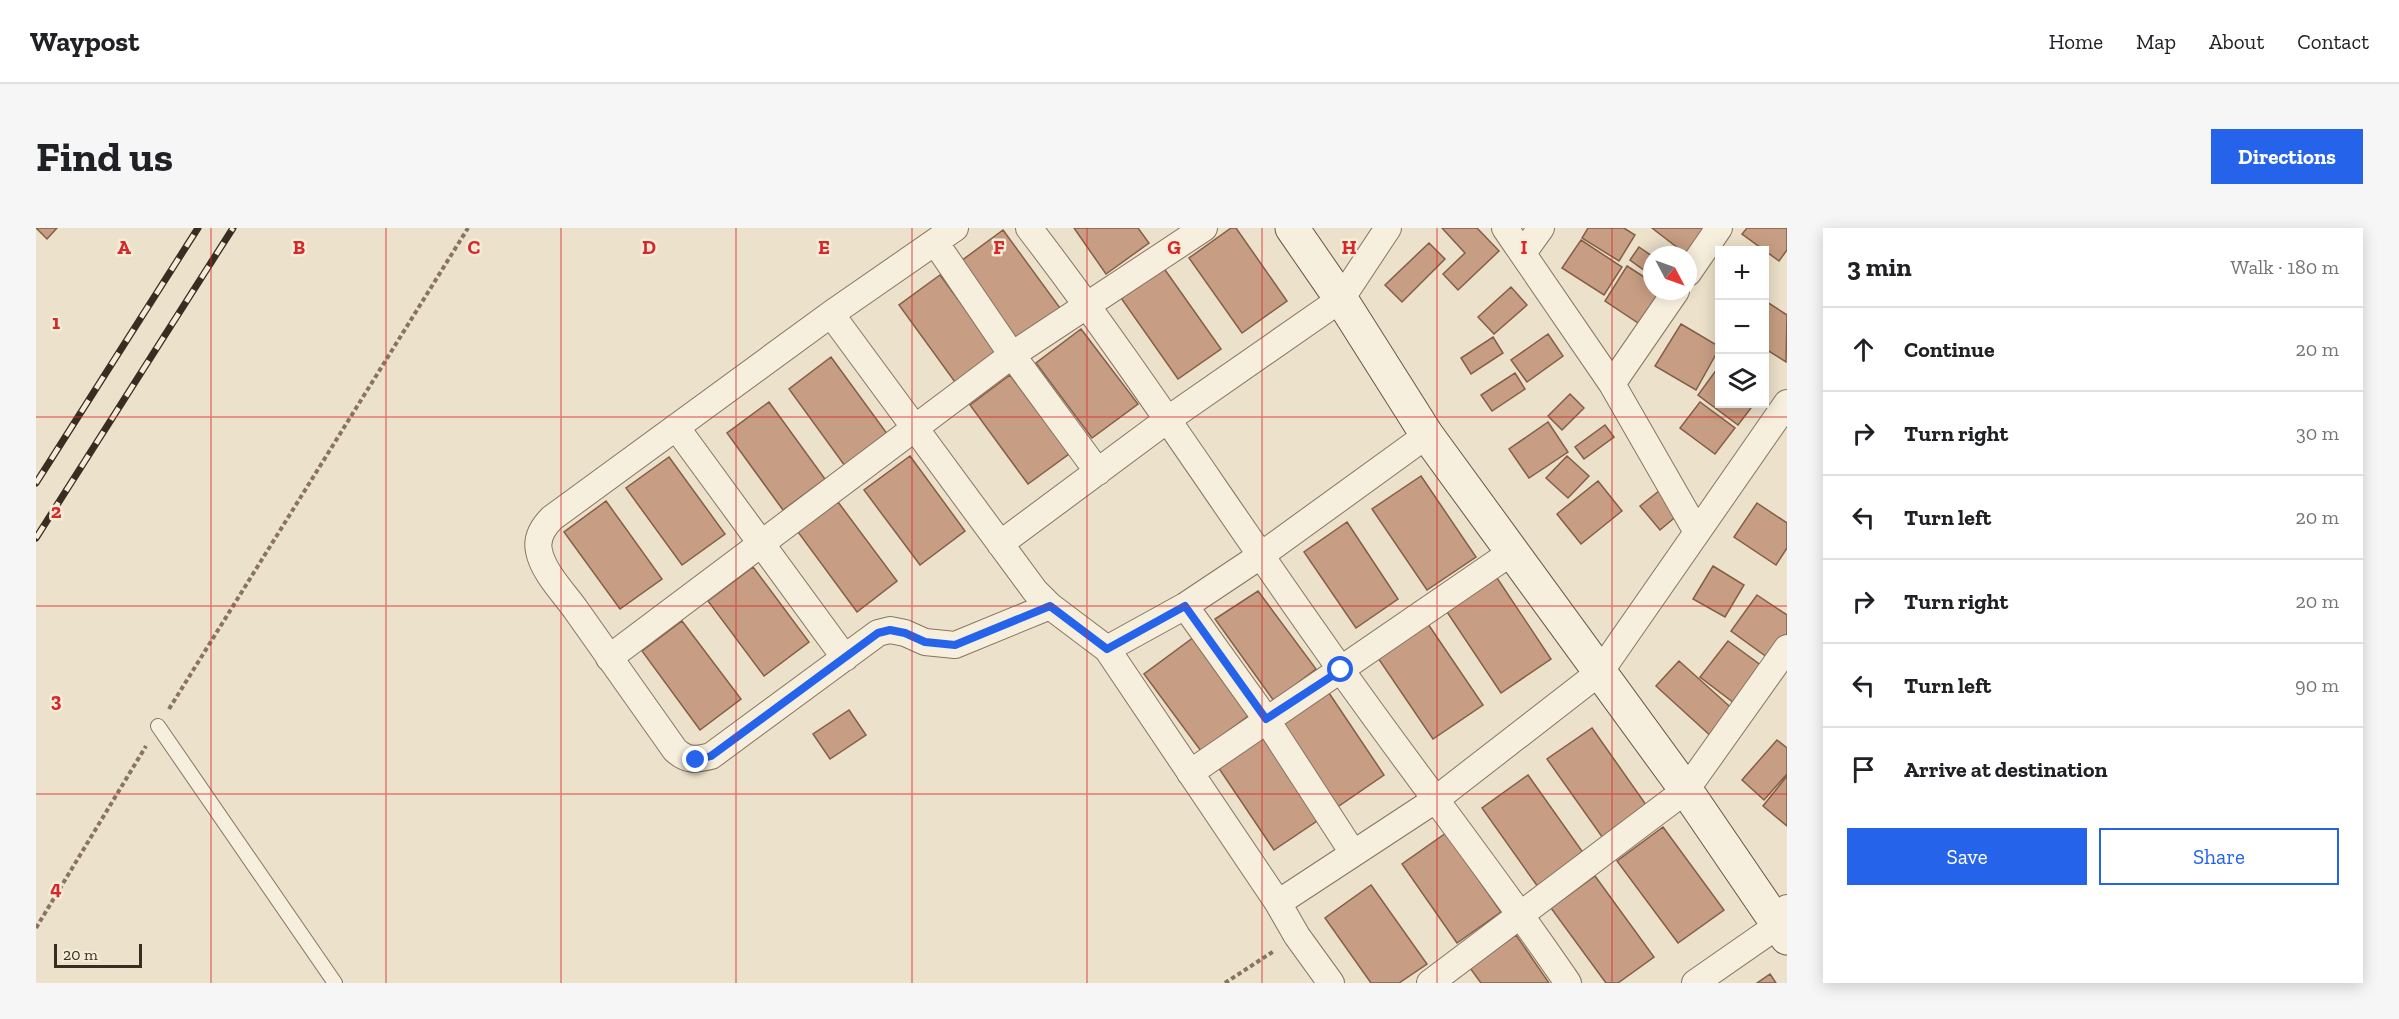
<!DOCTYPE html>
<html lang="en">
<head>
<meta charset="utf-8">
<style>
  :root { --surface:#fff; --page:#f6f6f6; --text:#202124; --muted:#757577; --line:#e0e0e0; --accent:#2563eb }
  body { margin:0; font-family:"Zilla Slab",serif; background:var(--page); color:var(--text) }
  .controls { position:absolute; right:18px; top:18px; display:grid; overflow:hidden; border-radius:0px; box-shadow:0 3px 15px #0003 }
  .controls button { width:54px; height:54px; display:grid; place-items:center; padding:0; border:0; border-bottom:2px solid var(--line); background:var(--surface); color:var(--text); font:30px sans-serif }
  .compass { position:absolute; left:1607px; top:18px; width:54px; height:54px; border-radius:50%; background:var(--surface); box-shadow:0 3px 15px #0003; rotate:131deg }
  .scale { position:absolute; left:18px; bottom:15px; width:88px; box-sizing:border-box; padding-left:6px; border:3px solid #392d22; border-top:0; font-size:16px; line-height:21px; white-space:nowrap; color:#392d22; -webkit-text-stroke:4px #f4ecd9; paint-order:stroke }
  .stop { position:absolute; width:18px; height:18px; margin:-14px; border:4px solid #2563eb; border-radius:50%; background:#fff }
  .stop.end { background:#2563eb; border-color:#fff; box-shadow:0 2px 6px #0008 }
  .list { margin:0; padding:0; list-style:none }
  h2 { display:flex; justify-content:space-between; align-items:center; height:78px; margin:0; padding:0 24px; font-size:26px }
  h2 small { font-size:20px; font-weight:400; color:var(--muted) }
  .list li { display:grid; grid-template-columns:39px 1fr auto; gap:18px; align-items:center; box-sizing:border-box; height:84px; padding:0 24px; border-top:2px solid var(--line) }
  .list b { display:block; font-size:22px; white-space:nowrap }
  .list em { font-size:20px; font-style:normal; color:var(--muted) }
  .actions { display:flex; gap:12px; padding:18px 24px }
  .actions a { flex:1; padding:14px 0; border:2px solid var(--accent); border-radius:0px; text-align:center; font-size:21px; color:var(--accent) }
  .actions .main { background:var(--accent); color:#fff }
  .icon { flex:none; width:33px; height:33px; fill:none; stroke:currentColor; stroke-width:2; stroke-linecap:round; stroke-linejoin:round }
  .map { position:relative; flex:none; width:1751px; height:755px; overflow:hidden; border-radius:0px }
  header { display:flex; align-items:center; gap:36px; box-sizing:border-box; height:84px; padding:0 30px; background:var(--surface); border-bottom:2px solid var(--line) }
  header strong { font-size:28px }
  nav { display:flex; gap:33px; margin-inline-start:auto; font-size:21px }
  .intro { display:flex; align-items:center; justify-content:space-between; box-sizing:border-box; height:144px; padding:0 36px }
  h1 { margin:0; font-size:42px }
  .button { padding:15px 27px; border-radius:0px; background:var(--accent); color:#fff; font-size:21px; font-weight:700 }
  main { display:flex; gap:36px; padding:0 36px }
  aside { flex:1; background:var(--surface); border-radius:0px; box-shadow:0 3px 15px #0003 }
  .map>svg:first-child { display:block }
  .building { fill:#c79e83; stroke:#855e47; stroke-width:1.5 }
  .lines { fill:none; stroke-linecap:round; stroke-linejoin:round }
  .lane-casing { stroke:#88745f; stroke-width:16 }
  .street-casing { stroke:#88745f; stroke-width:28 }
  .secondary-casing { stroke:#6a5542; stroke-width:35 }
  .path { stroke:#88745f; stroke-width:4; stroke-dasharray:4.5 3; stroke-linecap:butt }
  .lane { stroke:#f7efdd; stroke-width:14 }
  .street { stroke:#f7efdd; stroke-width:26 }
  .secondary { stroke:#f7efdd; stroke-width:33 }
  .rail-casing { stroke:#392d22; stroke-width:7 }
  .rail { stroke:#f4ecd9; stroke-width:4.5; stroke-dasharray:14; stroke-linecap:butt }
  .route { stroke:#2563eb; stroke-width:8 }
  .grid { fill:none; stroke:#d62828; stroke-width:1.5; stroke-opacity:0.55 }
  .grid-label { font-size:20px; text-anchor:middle; font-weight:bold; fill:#d62828; stroke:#f4ecd9; stroke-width:5; stroke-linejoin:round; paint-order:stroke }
</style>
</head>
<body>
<header>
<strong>Waypost</strong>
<nav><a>Home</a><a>Map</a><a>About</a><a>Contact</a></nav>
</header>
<div class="intro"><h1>Find us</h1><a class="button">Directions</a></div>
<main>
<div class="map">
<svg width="1751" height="755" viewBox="0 0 1751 755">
  <rect width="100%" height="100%" fill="#ece1ca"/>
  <path class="building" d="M0 0H21L11 11Z
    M1038 0H1102L1113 15 1070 46Z
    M1195 0H1200L1251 73 1206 105 1153 30Z
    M1406 0H1441L1463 23 1422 62 1407 46 1429 25Z
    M1552 0H1588L1599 7 1583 33 1546 10Z
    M1616 0H1672L1651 27Z
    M1711 0H1751V22L1743 33 1706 6Z
    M967 2 1024 80 981 111 925 33Z
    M1545 12 1586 39 1568 67 1526 40Z
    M1393 15 1409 31 1366 74 1349 57Z
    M1603 19 1616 28V48L1594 32Z
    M1591 38 1616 54V63H1629L1608 99 1569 73Z
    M1127 39 1185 121 1142 151 1085 70Z
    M904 47 961 124 919 154 863 77Z
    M1475 59 1491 77 1458 106 1442 89Z
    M1728 72 1751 87 1750 134 1728 120Z
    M1645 96 1684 119 1660 162 1619 138Z
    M1045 101 1102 176 1056 210 1000 135Z
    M1512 106 1527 128 1491 154 1475 132Z
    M1457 109 1467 125 1435 146 1425 130Z
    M795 129 852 207 809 238 753 161Z
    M1681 141 1684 143V176H1718L1702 197 1662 167Z
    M1479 145 1489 161 1456 183 1445 167Z
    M974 147 1033 226 992 256 934 177Z
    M1534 166 1548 180 1526 202 1512 188Z
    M733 174 789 251 747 282 691 205Z
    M1664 174 1699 200 1679 226 1644 200Z
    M1512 194 1532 224 1493 250 1473 221Z
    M1569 197 1578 209 1548 231 1539 219Z
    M874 228 929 303 884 337 828 262Z
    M1531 228 1553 248 1532 270 1510 250Z
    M633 229 689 306 646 337 590 260Z
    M1385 248 1440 329 1391 362 1336 281Z
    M1562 253 1586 283 1545 316 1521 286Z
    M1623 263 1643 286 1624 302 1604 278Z
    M570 273 626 351 584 381 528 304Z
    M802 274 861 353 821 384 762 304Z
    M1721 275 1751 295V320L1740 337 1698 309Z
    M1311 294 1362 371 1320 400 1268 324Z
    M1677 338 1708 357 1689 389 1657 371Z
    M717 339 773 414 728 448 672 373Z
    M1461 350 1515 431 1465 465 1411 384Z
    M1222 363 1280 441 1238 473 1179 391Z
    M1721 367 1751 387V410L1735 432 1695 403Z
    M646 393 705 471 664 502 606 423Z
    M1392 396 1447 477 1397 511 1342 430Z
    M1158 409 1215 486 1165 523 1108 446Z
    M1692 413 1730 441 1702 478 1664 449Z
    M1643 433 1701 485 1678 511 1620 458Z
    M1293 465 1348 547 1300 580 1244 498Z
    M813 482 830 507 794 531 777 506Z
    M1556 500 1613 581 1569 613 1511 531Z
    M1234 504 1290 587 1238 622 1182 539Z
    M1741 512 1751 520V546L1728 572 1706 552Z
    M1492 547 1548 626 1502 659 1446 580Z
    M1751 548V598L1727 578Z
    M1627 599 1688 682 1642 715 1581 633Z
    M1410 605 1465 684 1421 715 1366 636Z
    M1559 648 1618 729 1582 755H1570L1515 680Z
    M1335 657 1391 736 1363 755H1335L1289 690Z
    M1480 707 1513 755H1445L1434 740Z
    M1734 746 1740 755H1721Z"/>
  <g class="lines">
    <defs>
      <path id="lane" d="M122 498 299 755"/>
      <path id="street" d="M919 0 795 86 516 290C507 299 500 310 503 323 507 344 528 365 540 382 573 429 606 475 639 522 651 533 659 532 675 528L842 405 854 402 869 405 889 414 919 417 1014 378
        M993 0C1096 134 1188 277 1286 415 1366 530 1453 639 1532 755
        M1469 0 1576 156
        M899 14 976 127 1062 244
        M1487 25 1505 0
        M1652 45 1683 0
        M1640 63 1576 156 1661 304
        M795 86 999 363 1014 378 1071 421 1242 675 1261 708 1295 755
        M640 199 809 430
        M964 316 1131 192 1305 71 1352 0
        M1149 378 1230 491 1317 625
        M1071 421 1149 378 1224 328 1391 207
        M573 430 976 127 1168 0
        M1154 545 1476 324
        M1242 675 1399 572 1564 444 1751 175
        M1394 755 1650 562 1751 420
        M1659 755 1741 698 1751 680"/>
      <path id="secondary" d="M1256 0 1305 71 1391 207 1650 562 1751 710"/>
    </defs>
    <use href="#lane" class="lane-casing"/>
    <use href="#street" class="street-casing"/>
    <use href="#secondary" class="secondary-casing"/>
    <path class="path" d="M133 481 432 0
      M0 700 110 518
      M1189 755 1238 723"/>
    <use href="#lane" class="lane"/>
    <use href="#street" class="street"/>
    <use href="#secondary" class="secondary"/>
    <defs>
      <path id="rail" d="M0 255 162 0
        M0 310 197 0"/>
    </defs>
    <use href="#rail" class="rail-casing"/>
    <use href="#rail" class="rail"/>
  </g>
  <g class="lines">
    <path class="route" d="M660 532 675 528 842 405 854 402 869 405 889 414 919 417 1014 378 1071 421 1149 378 1230 491 1305 442"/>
  </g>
  <path class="grid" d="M175 0V755M350 0V755M525 0V755M700 0V755M876 0V755M1051 0V755M1226 0V755M1401 0V755M1576 0V755M0 189H1751M0 378H1751M0 566H1751"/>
  <g class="grid-label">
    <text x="88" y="26">A</text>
    <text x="263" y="26">B</text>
    <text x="438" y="26">C</text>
    <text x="613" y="26">D</text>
    <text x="788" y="26">E</text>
    <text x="963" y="26">F</text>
    <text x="1138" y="26">G</text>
    <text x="1313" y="26">H</text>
    <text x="1488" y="26">I</text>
    <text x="20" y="101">1</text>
    <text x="20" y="290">2</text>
    <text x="20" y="479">3</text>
    <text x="20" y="667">4</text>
  </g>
</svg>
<div class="controls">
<button>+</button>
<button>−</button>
<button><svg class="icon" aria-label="layers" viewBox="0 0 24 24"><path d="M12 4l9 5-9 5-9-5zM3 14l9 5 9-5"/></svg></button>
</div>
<svg class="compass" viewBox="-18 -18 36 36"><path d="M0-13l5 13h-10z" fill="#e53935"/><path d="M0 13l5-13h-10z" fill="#757577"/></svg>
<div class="scale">20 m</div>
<div class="stop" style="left:1305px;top:442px"></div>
<div class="stop end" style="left:660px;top:532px"></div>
</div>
<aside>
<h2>3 min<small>Walk · 180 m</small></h2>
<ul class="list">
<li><svg class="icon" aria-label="ahead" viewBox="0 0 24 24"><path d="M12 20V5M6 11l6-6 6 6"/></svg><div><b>Continue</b></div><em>20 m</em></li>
<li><svg class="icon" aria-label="right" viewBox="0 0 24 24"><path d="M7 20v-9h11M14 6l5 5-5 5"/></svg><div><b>Turn right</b></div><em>30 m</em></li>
<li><svg class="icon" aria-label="left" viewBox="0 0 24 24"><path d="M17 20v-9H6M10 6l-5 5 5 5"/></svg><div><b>Turn left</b></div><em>20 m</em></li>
<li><svg class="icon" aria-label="right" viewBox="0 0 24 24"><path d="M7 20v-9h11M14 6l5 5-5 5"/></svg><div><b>Turn right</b></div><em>20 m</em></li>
<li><svg class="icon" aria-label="left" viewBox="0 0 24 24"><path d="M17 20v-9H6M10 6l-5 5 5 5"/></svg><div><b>Turn left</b></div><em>90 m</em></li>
<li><svg class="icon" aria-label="arrive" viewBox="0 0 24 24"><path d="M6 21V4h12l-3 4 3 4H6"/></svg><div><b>Arrive at destination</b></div></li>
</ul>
<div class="actions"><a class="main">Save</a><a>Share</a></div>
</aside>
</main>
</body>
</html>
